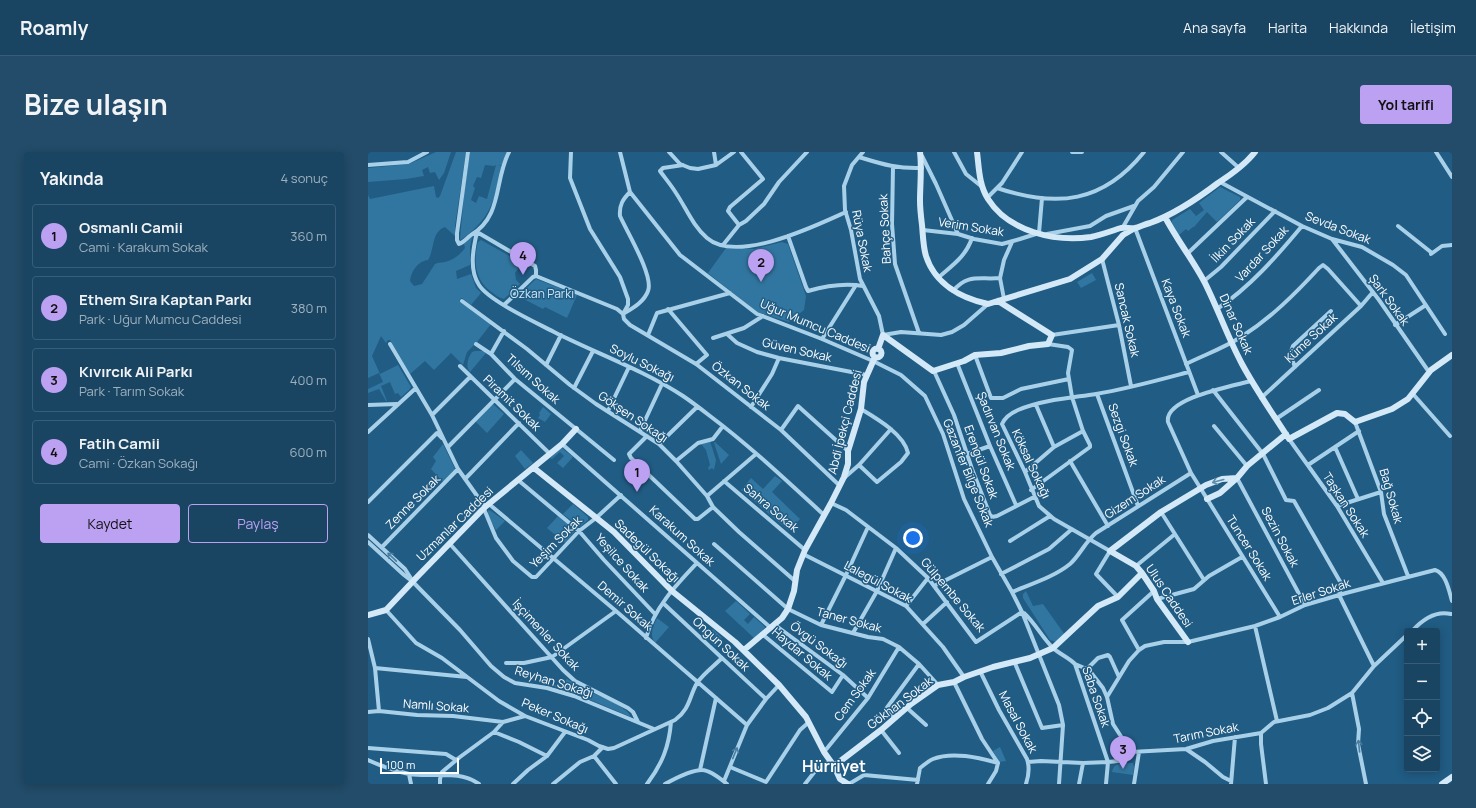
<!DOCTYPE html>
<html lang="tr">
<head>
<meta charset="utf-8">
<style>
  :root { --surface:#194563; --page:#224c69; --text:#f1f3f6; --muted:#9fb1be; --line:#375d78; --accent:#bca0f2 }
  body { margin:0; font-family:Manrope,sans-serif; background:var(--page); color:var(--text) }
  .controls { position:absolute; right:12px; bottom:12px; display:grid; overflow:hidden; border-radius:4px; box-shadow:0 2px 10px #0003 }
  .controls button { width:36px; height:36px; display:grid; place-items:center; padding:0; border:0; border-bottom:1px solid var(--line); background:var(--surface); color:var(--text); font:20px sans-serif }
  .scale { position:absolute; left:12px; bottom:10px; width:79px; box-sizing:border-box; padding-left:4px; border:2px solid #fff; border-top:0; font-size:11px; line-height:14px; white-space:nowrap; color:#fff; -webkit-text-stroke:3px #215c84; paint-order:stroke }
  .you { position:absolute; left:545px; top:386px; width:14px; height:14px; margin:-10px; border:3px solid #fff; border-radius:50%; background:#1a73e8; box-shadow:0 0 0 6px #1a73e833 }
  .badge { display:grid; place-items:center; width:26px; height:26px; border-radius:50%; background:var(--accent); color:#111; font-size:13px; font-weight:700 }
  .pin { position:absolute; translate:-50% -33px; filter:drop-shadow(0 1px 2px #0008) }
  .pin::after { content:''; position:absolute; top:21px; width:14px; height:12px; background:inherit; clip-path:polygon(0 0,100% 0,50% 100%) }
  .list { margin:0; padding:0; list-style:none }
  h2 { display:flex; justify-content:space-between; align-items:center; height:52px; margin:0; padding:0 16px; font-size:17px }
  h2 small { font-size:13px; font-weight:400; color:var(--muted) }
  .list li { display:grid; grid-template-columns:26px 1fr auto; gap:12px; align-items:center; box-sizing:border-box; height:64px; margin:0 8px 8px; padding:0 8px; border:1px solid var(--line); border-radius:4px }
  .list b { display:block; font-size:15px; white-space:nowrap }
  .list p { margin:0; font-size:13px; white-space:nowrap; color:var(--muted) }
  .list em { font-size:13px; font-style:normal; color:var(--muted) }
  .actions { display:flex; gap:8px; padding:12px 16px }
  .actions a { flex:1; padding:9px 0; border:1px solid var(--accent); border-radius:4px; text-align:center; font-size:14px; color:var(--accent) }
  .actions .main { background:var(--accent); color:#111 }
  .icon { flex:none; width:22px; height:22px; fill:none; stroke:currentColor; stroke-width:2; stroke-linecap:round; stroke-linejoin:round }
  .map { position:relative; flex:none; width:1084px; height:632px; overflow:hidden; border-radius:4px }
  header { display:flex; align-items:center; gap:24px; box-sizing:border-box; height:56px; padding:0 20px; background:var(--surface); border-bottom:1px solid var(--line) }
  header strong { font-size:19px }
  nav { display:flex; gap:22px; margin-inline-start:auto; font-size:14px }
  .intro { display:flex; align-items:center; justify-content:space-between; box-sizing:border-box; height:96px; padding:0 24px }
  h1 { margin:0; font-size:28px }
  .button { padding:10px 18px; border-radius:4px; background:var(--accent); color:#111; font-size:14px; font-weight:700 }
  main { display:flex; gap:24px; padding:0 24px }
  aside { flex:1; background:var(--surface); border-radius:4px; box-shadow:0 2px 10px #0003 }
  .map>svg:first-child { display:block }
  .green { fill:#3176a0; fill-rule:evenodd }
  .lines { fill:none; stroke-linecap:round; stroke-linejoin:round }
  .street { stroke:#a8d0e9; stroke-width:4 }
  .secondary { stroke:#d3e9f7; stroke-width:6 }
  .oneway { stroke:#5f8dac }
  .oneway2 { stroke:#4a7fa2 }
  .labels { text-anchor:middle; stroke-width:3; stroke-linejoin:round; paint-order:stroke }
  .street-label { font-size:12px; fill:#fff; stroke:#215c84 }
  .park-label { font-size:12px; fill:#cde7f7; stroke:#215c84 }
  .district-label { font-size:16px; font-weight:bold; fill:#fff; stroke:#215c84 }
</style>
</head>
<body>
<header>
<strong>Roamly</strong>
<nav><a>Ana sayfa</a><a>Harita</a><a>Hakkında</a><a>İletişim</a></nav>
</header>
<div class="intro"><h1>Bize ulaşın</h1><a class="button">Yol tarifi</a></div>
<main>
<aside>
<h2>Yakında<small>4 sonuç</small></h2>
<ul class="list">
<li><span class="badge">1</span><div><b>Osmanlı Camii</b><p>Cami · Karakum Sokak</p></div><em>360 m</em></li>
<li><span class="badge">2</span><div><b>Ethem Sıra Kaptan Parkı</b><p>Park · Uğur Mumcu Caddesi</p></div><em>380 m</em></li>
<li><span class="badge">3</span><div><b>Kıvırcık Ali Parkı</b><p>Park · Tarım Sokak</p></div><em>400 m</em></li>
<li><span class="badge">4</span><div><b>Fatih Camii</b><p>Cami · Özkan Sokağı</p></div><em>600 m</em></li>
</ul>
<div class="actions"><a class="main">Kaydet</a><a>Paylaş</a></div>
</aside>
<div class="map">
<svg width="1084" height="632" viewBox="0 0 1084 632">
  <rect width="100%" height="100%" fill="#215c84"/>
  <path class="green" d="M68 0H83L76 21 71 28 67 20 62 21 60 15 54 18 56 24 38 27 0 30V16L41 12Z
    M88 0H98L87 74V84L77 75C63 80 67 97 60 108 50 109 43 119 42 129L46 134 54 132 67 112C71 110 73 111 77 110 85 108 92 103 97 96L96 92 103 85H104L102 95V113L88 119 89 127 103 122 108 136 113 141 103 153 94 146 91 148 123 172 109 190 99 200 95 213 83 201 66 218 57 209 42 222 22 188H20L18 191 13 184 4 204 12 222 30 213 43 235 41 238 33 245 30 241 27 242 22 230 13 234 19 249H18L11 237 0 241V237L15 230 11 221 0 226V43L2 47 66 34 68 45 70 46 72 44Z
    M102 0H139L135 13H130L134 14C128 40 125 61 104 79 100 82 96 86 92 88L96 41ZM117 13 126 14 128 13 119 47 111 44 108 51 103 48 107 36 105 34 109 25 113 26Z
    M852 35 872 45V48L849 70 839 60 826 75H825L820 79 818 77 811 83 804 71V68L822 57 828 64 836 58 831 51Z
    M113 88 154 111 147 121 148 128 152 132 136 147C132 146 128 144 125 141 107 130 105 109 110 90Z
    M414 90 420 92 438 144 436 158 421 170 389 160 340 121 358 96 386 97Z
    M724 121 728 128 713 136 709 130Z
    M168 127 209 143 199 166 177 155 175 157 150 144Z
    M107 199H115L118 201 102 220C97 214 100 206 104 200Z
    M125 252 136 262 119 281 107 269Z
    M175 255 183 262 177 270 170 266 172 263 171 261Z
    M342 289 348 308 346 318 344 316 341 318 340 316 342 313 338 298 333 292Z
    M347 290 361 303 353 312 346 291Z
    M75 292 87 317 75 330 63 317 68 309 65 305Z
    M194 296 205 305 195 316 189 311 196 304 192 300 184 307 182 306 192 297Z
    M153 298 165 311 157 317 147 304Z
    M407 324 414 329 404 340 432 367 421 379 373 338 383 326 395 337Z
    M205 352 220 365V368L212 375 195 362Z
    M120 358 123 359 137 369 128 378 120 364Z
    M190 364 207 379 197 391 179 376Z
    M658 439 665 454 675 452 697 483 688 490 682 488 655 446V442Z
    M368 449 382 462 376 468 380 472 386 465 396 474 397 476 386 486 357 459Z
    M289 466 301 475 287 491C281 482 285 475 289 466Z
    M345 477 354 486 347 494 337 485Z
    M199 527C205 530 210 534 215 537 228 543 258 553 263 565L211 543 184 534 195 530Z
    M632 595 638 609 631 610 625 599Z
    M763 611H765L766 615 765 623 744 620C746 610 754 611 763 611Z"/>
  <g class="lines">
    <path class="street" d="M100 0 89 81V88L91 92C96 90 99 86 103 83 135 64 126 28 141 0
      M203 0 202 26 222 77 252 125 260 147V153L255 162
      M252 0 262 40 312 103 389 162 454 187 505 209 533 223 557 244 575 282 596 347 624 405 644 440 654 460 691 553 695 573 691 632
      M301 0 312 12 322 16 330 17 348 13 366 0
      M346 0 348 13
      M495 0 484 13 476 34 477 58 483 78 492 127 511 164 515 183 533 180 573 183 584 180 596 173 620 152
      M586 0 598 22 613 34
      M704 0H714
      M853 0 871 16
      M1068 0 1084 25
      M554 4 568 32 590 82
      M491 5C514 12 529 17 554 16
      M0 13 40 10 59 0
      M315 13 295 16 292 19C297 26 303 33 308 41 318 56 325 74 339 86 369 112 447 74 478 60
      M525 15 524 72 527 112 551 181
      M852 30 934 74 964 87 994 95 1025 113 1038 123 1077 182
      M629 36C689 56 735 51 776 0
      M619 46 634 31 654 0
      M371 73 360 59 362 55 395 27 373 0
      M1030 74 1064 101
      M755 75 770 49 786 35 815 0
      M767 76 830 243
      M555 78 590 82 606 87 634 92 652 87 671 81 674 46
      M109 80C105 97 101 118 111 133 121 149 169 171 188 181 230 202 275 218 315 244 324 250 333 257 342 264 382 294 419 329 456 363
      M109 80 167 114 168 118V124L249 157 255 162
      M679 82 722 74 738 64 766 54
      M420 84 438 135 440 139C457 134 478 131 495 134
      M964 87 1011 148 1061 220
      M355 93 371 73 378 69 396 52 411 30 439 0
      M819 102 879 45
      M1063 102 1074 94 1084 93
      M734 107 751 173 763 234
      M571 125C585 113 598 104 604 86
      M836 129 853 115 907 59
      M585 139C600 121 612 128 632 126
      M636 147 632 126 636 108 644 90
      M94 149 159 197 202 233 228 252 291 292 308 309 339 344 345 355 371 380 427 429
      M136 153 165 125 168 124
      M300 157 339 203 328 212
      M849 157C882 135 909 104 934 74
      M255 162 256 167 262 173 328 212 413 278 471 333
      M255 162C265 156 276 150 280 139 286 124 259 80 252 64 251 53 255 47 262 40
      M1027 173 1058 153
      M359 182 369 191 389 200 411 206 499 223
      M280 183 289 161 362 141
      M684 183 751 173
      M345 186 376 176 395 164
      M454 187 488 133
      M22 192 64 263 90 317 117 355
      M108 192 123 202 147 227 246 308
      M123 202 136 179
      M607 203 623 246H635L653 237 701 227
      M589 211 622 294 648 353
      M818 212C836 203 856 196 873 185 903 166 927 142 951 116L955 113 960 117 993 154
      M178 213 193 183
      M92 214 182 302
      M927 215 922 202 925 194 963 159
      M566 219 586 263 604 317 622 363 624 365 629 364 666 345
      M883 229C865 234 796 246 800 270L823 321 833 337 912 465
      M206 236 225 199
      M845 238 895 302 918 348 926 349 974 433 971 443 1006 514 984 541 960 556 942 563 906 570 893 581
      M729 242 770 354
      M1045 242 1082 284
      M893 246 993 154 1005 140
      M0 253 29 252
      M668 253 686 295
      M383 255 404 222 411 206
      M240 259 261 215
      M64 263 102 225
      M908 267 951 238
      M987 270 1013 340 1016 362 1040 424
      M846 274 879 314
      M413 278 430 254 480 299
      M272 279 294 232
      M0 280 48 236
      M279 284 261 302 263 306 327 367H330L345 355
      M921 287 969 354 1015 431
      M194 292 403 476
      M291 292 329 255
      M80 295 147 227
      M967 295 990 347
      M599 302 622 294
      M308 309 330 291 345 287 355 274
      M702 309 740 374
      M491 313 509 330 533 310 540 301C536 282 508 266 493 257
      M940 313 991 279
      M657 320 686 295 715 279
      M476 326 491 313 523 277
      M869 326 937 453
      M97 327 151 271
      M150 328 211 379 236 408 287 462
      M356 329 437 398
      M663 338 722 295V293L715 279 704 245 700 221 704 198 700 195 680 192
      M339 344 388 302
      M0 350 69 281 74 286
      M463 351 478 358 528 396 560 426 608 490 654 460
      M121 352 248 459 379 573
      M969 354 1013 340
      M116 357 128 386 145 409 164 425H168L211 379 228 366 253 343
      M793 360 836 428
      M0 383 37 417 44 428
      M642 389 682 364
      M0 390 36 423 45 430 92 478 123 514 136 525 147 531 179 536 206 544 286 577
      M82 392 195 518 207 529 260 556 265 560 270 570
      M346 392 420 457 453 473 500 485 515 487 531 495 551 512 570 533
      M14 395 90 317
      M435 402 538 454 575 495 596 525
      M768 414 807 382
      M633 422 681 397 704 377
      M566 434 624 405
      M644 440C663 432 686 425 702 412 712 403 717 390 728 381L823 321
      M750 445 728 422 742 399 686 367 671 354 657 320 634 272C637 265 643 261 650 258 674 248 702 246 728 242 759 237 791 228 821 220
      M789 447 826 437 841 424 874 405
      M295 451 398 547
      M538 454 560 426
      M18 458 48 491 74 506 131 549 157 564 220 588 231 594 240 597 246 596 307 568C322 557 321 545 329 531 335 522 346 514 354 506
      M656 461C667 471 674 485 684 495 691 502 700 505 707 512L740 610 738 632
      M555 472 579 450
      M407 473 475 523 500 546
      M453 473 478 423 500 375
      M887 474 909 569
      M1044 479C1054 468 1067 458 1083 462
      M485 481 509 439 528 396
      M394 482 464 540 475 523
      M278 486C286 456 308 433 329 411
      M0 487 7 516 11 559
      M771 498 754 468 786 439
      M646 509 674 576 695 573
      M138 511H156L184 505 248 459
      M707 512 721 518 735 536 739 545 745 572 763 600
      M1006 514 1039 483
      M7 516 99 525
      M719 517 730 506 740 503 742 505 751 525
      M612 519 631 558 659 607C662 616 661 623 658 632
      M586 530 614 587 630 611
      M984 541 991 577 990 592 998 632
      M739 545 761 509 771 498 777 494 796 490H820L887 474 912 465 937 453 978 441 1067 418C1078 421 1081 439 1084 449
      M539 556 558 573
      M0 560 11 559 49 563 85 564 135 570
      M527 566 518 557 551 512
      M513 578 531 601
      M126 580 151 590 179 604
      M893 581V592L898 632
      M0 596 78 602 88 608
      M818 597 837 610 855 625 863 629
      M456 600 500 546 531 495
      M226 604 248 632
      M0 608C13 614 27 619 41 622 65 626 90 617 111 632
      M660 610 673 609 715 611 740 610 750 609 763 600 818 597 845 589 893 581
      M362 615 398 630 432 578 441 570
      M332 618 348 546
      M41 622 43 632
      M356 629 379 573 398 547 411 533
      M72 632V627L74 620 92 605 126 580 135 570 157 564
      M145 632 160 618 179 604 197 580
      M185 632 212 610 226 604 235 595
      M279 632C294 612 301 595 303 570
      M297 632C306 627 323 618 334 618 342 618 353 627 359 632
      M437 632 448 618 463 609
      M481 632 496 623 550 628
      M549 632 552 616C556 613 560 609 565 607 585 599 611 606 630 611
      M620 632 628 619 630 611
      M711 632 715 611
      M766 632 771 600
      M863 632 867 585"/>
    <path class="secondary" d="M552 0C554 17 552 32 552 49 552 57 553 65 554 73 555 83 555 94 558 104 567 132 593 146 620 152L702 127 734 107 755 83 767 76
      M609 0C611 16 611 33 620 47 641 80 687 90 723 85 733 83 743 79 753 76 758 75 763 77 768 76 772 75 777 72 782 71 807 62 829 47 850 31 864 22 877 13 887 0
      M797 65C809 88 825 108 837 131 850 157 860 186 874 212 888 238 905 262 921 287L969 261 977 262 987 270 1024 257 1040 247 1063 218 1084 203
      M504.5 201a4.5 4.5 0 1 1 9 0a4.5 4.5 0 1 1-9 0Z
      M510 197 515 183 565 219 596 209 607 203 633 201 661 194 680 192 684 183 630 149
      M166 316 246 380 304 439 367 490 411 533 438 565 456 600 466 614 472 627 480 632
      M839 347 852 341 869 326 879 314 918 282
      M0 463 18 458 49 425 117 355 194 292 208 277
      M820 490 789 447 786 439 774 421 768 414 742 399 793 360 838 333 854 327 869 326
      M376 498 414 466 420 457 426 439 429 418 437 398 463 351 476 325 480 312V299L493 257 496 230 507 205
      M466 614 513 578 543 552 570 533 586 530 596 525 625 515 662 506 685 496 730 454 750 445 774 421
      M1074 632 1084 625"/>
  </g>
  <defs><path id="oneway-shaft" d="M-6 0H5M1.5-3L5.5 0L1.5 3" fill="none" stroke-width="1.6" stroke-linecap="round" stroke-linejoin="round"/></defs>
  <use class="oneway" href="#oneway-shaft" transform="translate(850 329) rotate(165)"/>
  <g class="oneway2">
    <use href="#oneway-shaft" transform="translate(24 405) rotate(-136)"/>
    <use href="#oneway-shaft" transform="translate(991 594) rotate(-96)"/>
    <use href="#oneway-shaft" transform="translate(367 601) rotate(-68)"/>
  </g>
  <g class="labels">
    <g class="street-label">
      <text transform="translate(603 75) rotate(9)" y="4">Verim Sokak</text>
      <text transform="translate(970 76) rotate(21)" y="4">Sevda Sokak</text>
      <text transform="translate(517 77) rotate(-93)" y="4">Bahçe Sokak</text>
      <text transform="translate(865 88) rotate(-46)" y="4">İlkin Sokak</text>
      <text transform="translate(494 89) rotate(79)" y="4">Rüya Sokak</text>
      <text transform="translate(894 102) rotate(-47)" y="4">Vardar Sokak</text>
      <text transform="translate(1021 148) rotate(54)" y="4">Şark Sokak</text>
      <text transform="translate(808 156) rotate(69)" y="4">Kaya Sokak</text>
      <text transform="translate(759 168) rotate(77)" y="4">Sancak Sokak</text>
      <text transform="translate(868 172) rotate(66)" y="4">Dinar Sokak</text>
      <text transform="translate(447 174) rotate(23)" y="4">Uğur Mumcu Caddesi</text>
      <text transform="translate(943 186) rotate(-43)" y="4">Küme Sokak</text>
      <text transform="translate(429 198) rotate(13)" y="4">Güven Sokak</text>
      <text transform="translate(274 211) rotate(26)" y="4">Soylu Sokağı</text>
      <text transform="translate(165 227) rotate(42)" y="4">Tılsım Sokak</text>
      <text transform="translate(373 234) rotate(38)" y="4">Özkan Sokak</text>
      <text transform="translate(144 251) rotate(44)" y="4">Piramit Sokak</text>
      <text transform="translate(265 265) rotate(34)" y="4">Gökşen Sokağı</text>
      <text transform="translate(477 270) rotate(-76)" y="4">Abdi İpekçi Caddesi</text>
      <text transform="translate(628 279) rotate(68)" y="4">Şadırvan Sokak</text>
      <text transform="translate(755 283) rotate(70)" y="4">Sezgi Sokak</text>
      <text transform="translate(613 310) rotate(70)" y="4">Erengül Sokak</text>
      <text transform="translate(663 312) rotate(65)" y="4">Köksal Sokağı</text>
      <text transform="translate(600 321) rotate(68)" y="4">Gazanfer Bilge Sokak</text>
      <text transform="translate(1023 344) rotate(74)" y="4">Bağ Sokak</text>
      <text transform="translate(767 345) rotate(-33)" y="4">Gizem Sokak</text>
      <text transform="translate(45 350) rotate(-45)" y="4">Zenne Sokak</text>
      <text transform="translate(978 353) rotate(57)" y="4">Taşkan Sokak</text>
      <text transform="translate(403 356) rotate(40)" y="4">Sahra Sokak</text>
      <text transform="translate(87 372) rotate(-44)" y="4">Uzmanlar Caddesi</text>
      <text transform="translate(314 384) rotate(42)" y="4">Karakum Sokak</text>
      <text transform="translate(912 385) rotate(62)" y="4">Sezin Sokak</text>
      <text transform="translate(188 390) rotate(-45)" y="4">Yeşim Sokak</text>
      <text transform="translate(881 396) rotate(58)" y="4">Tuncer Sokak</text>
      <text transform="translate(279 399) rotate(44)" y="4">Sadegül Sokağı</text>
      <text transform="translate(254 411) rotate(48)" y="4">Yeşilce Sokak</text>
      <text transform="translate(510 430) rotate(28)" y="4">Lalegül Sokak</text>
      <text transform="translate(953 440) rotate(-18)" y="4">Erler Sokak</text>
      <text transform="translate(585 443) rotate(50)" y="4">Gülpembe Sokak</text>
      <text transform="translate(801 444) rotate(56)" y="4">Ulus Caddesi</text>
      <text transform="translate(257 454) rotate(41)" y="4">Demir Sokak</text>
      <text transform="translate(481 468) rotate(15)" y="4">Taner Sokak</text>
      <text transform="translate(178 483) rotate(47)" y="4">İşçimenler Sokak</text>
      <text transform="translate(353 492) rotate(43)" y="4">Ongun Sokak</text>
      <text transform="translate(451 493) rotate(37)" y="4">Övgü Sokağı</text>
      <text transform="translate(434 502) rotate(40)" y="4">Haydar Sokak</text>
      <text transform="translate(186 530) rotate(17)" y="4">Reyhan Sokağı</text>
      <text transform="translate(487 543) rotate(-54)" y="4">Cem Sokak</text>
      <text transform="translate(728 545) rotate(71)" y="4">Saba Sokak</text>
      <text transform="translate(532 551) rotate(-37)" y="4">Gökhan Sokak</text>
      <text transform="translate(68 554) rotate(4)" y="4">Namlı Sokak</text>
      <text transform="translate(187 564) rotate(23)" y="4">Peker Sokağı</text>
      <text transform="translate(650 570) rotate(62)" y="4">Masal Sokak</text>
      <text transform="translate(838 581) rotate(-11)" y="4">Tarım Sokak</text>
    </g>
    <g class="park-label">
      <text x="174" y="146">Özkan Parkı</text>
    </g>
    <g class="district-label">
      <text x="466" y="620">Hürriyet</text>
    </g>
  </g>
</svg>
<div class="controls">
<button>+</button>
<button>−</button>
<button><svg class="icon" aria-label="locate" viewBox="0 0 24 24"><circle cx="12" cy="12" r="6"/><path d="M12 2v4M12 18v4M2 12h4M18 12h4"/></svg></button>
<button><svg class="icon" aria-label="layers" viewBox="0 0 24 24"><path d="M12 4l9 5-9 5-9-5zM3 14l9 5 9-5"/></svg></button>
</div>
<div class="scale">100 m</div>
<div class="you"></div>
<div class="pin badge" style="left:269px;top:340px">1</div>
<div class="pin badge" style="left:393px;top:130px">2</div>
<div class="pin badge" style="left:755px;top:617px">3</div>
<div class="pin badge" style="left:155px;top:123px">4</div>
</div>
</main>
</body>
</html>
